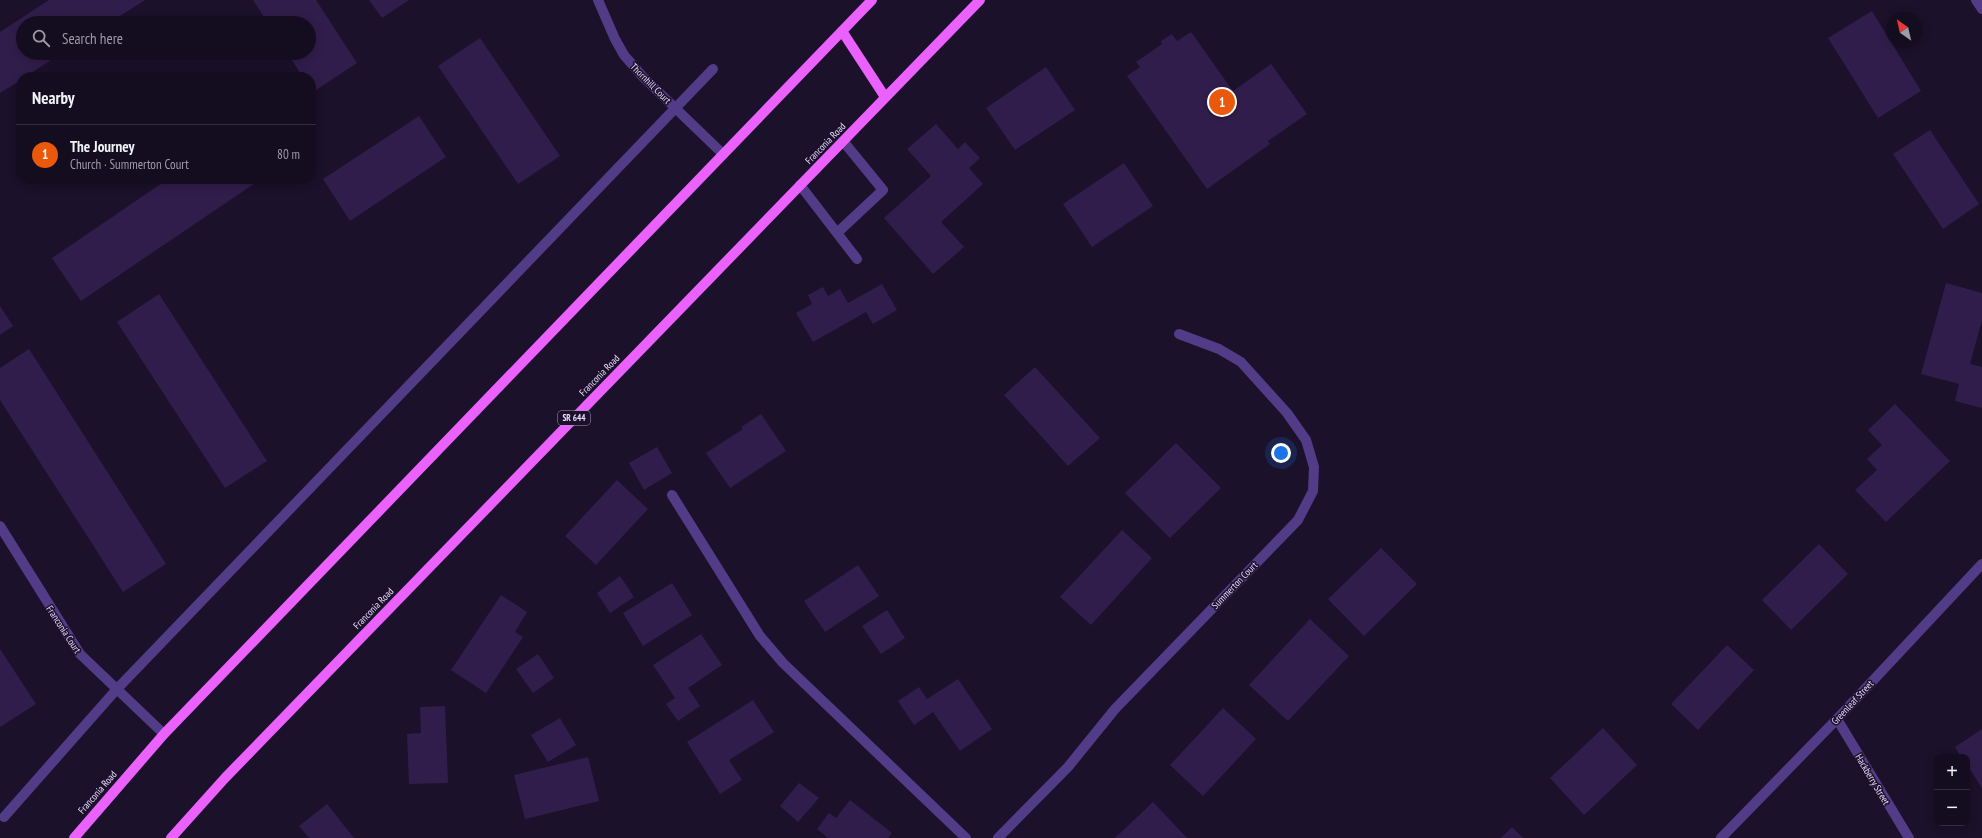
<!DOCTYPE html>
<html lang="en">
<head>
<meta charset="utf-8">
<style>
  :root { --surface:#140d20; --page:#1d1629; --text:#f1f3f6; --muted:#9d9ca5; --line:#332d3e; --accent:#ea580c }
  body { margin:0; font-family:"PT Sans Narrow",sans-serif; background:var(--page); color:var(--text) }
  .controls { position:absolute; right:12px; bottom:12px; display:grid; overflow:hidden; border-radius:8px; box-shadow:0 2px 10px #0003 }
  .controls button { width:36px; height:36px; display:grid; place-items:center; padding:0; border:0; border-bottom:1px solid var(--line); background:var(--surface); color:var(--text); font:20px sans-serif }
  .compass { position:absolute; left:1886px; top:12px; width:36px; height:36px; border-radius:50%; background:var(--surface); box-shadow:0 2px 10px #0003; rotate:326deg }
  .you { position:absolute; left:1281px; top:453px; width:14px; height:14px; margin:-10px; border:3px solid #fff; border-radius:50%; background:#1a73e8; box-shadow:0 0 0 6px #1a73e833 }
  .badge { display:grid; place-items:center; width:26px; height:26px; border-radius:50%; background:var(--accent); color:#fff; font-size:13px; font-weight:700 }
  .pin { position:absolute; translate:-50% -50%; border:2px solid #fff; box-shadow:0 1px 4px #0006 }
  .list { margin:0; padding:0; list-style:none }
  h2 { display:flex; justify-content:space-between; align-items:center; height:52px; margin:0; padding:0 16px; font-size:17px }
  h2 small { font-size:13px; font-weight:400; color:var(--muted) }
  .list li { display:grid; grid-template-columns:26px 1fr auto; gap:12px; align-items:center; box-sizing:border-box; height:60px; padding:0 16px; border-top:1px solid var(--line) }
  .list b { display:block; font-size:15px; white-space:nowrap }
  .list p { margin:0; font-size:13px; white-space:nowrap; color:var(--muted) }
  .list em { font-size:13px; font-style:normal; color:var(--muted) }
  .icon { flex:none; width:22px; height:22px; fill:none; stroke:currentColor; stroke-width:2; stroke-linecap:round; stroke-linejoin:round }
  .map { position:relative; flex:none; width:1982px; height:838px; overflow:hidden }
  .search { position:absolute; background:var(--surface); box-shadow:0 2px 10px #0003; left:16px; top:16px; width:300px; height:44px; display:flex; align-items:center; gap:10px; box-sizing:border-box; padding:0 14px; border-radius:22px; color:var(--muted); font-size:15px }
  .panel { position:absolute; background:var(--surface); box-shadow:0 2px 10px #0003; left:16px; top:72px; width:300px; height:112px; border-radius:16px }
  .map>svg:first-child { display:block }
  .building { fill:#311d4b }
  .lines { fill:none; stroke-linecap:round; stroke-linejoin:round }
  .lane { stroke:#523c88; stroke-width:10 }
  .street { stroke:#523c88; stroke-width:10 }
  .primary { stroke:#eb61fe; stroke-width:10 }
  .labels { text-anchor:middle; stroke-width:3; stroke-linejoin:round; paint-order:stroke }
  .shield { fill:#1b112a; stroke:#aa9dbf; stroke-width:1 }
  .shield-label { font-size:9px; font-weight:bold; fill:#e7d9ff }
  .street-label { font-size:10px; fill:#e7d9ff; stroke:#1b112a }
</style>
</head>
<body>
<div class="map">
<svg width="1982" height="838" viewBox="0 0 1982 838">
  <rect width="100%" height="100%" fill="#1b112a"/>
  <path class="building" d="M49 0H145L109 23H23V53H62L25 77H21V80L0 93V32Z
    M253 0H316L357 63 313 92 311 77H303L287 53H309V23H268Z
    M369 0H409L382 18Z
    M1872 11 1921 91 1878 118 1828 38Z
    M1191 32 1233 91 1271 64 1307 114 1268 141 1270 144 1207 189 1127 76 1140 67 1136 62 1162 44 1161 41 1172 34 1177 41Z
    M480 38 560 156 518 184 438 66Z
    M1046 67 1075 110 1015 150 986 108Z
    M419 116 446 157 350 221 323 179Z
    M936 124 958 149 965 142 980 158 969 168 983 184 941 222 964 247 933 274 884 218 931 176 907 149Z
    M1930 130 1979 204 1943 229 1893 154Z
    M1124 163 1153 206 1092 247 1063 204Z
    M168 179H261L81 301 52 258Z
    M1946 283 1982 293V320L1970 364 1982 367V408L1955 401 1959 384 1921 374Z
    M882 284 897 310 873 324 866 312 813 342 796 313 812 304 808 295 823 287 828 296 840 289 848 303Z
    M159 294 267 461 225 488 117 322Z
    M0 306 13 326 0 335Z
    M29 349 166 564 123 592 0 400V368Z
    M1035 367 1100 438 1068 466 1004 395Z
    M1895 404 1950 461 1886 522 1855 490 1877 470 1867 459 1882 445 1868 430Z
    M761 414 786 451 730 488 706 453 743 429 741 427Z
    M1176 443 1221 488 1170 538 1125 493Z
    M657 447 672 473 644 490 629 463Z
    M617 480 648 509 596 565 565 536Z
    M1122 530 1152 558 1091 625 1060 597Z
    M1819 544 1848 574 1791 630 1762 600Z
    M1381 548 1417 584 1364 636 1328 599Z
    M858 565 879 596 825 632 804 601Z
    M620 576 634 597 610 613 597 593Z
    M672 583 692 615 643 646 623 613Z
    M501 595 527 612 515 632 523 637 486 693 451 670Z
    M887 610 905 638 881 654 862 626Z
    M1310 619 1349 656 1288 721 1249 685Z
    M701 634 722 665 688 688 700 706 678 721 666 704 675 698 653 665Z
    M1727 645 1754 670 1698 730 1671 704Z
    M0 649 36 704 0 727Z
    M538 654 554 678 533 693 516 669Z
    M958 679 992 729 960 751 933 712 914 725 898 701 919 687 927 699Z
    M753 700 774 732 729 760 742 780 720 794 687 742Z
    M445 706 448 783 409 784 407 734 421 733 420 707Z
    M1223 708 1256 739 1203 796 1170 765Z
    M560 718 576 745 548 762 531 735Z
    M1603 728 1637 765 1584 815 1550 778Z
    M1982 729V788L1967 765V757H1961L1955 747Z
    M588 757 599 801 525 819 514 775Z
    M799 783 819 798 798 822 780 806Z
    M850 800 892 833 888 838H828L817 829 829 813 836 818Z
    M1153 802 1187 838H1115Z
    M327 804 354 838H309L299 826Z
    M1512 827 1523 838H1501Z"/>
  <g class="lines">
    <path class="lane" d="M800 185 857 259
      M837 233 883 190 843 141
      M672 495 760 636 783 663 966 838
      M4 817 116 690 713 69"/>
    <path class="street" d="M598 0 615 39 624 55 643 77 723 154
      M1976 0 1982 9
      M0 526 80 654 164 734
      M1837 719 1909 838
      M998 838 1068 767 1115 709 1298 520 1313 491 1314 467 1306 440 1287 413 1241 362 1219 349 1179 334
      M1721 838 1837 719 1982 564"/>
    <path class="primary" d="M842 31 885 97
      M74 838 164 734 872 0
      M171 838 225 778 980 0"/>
  </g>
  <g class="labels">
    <rect class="shield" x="558" y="411" width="32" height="14" rx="3"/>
    <g class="shield-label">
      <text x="574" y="421">SR 644</text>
    </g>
    <g class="street-label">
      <text transform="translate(651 83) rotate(45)" y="4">Thornhill Court</text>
      <text transform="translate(825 143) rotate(-46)" y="4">Franconia Road</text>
      <text transform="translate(599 375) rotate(-46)" y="4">Franconia Road</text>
      <text transform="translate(1234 585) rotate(-46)" y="4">Summerton Court</text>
      <text transform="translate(373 608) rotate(-46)" y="4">Franconia Road</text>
      <text transform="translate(64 629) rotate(57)" y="4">Franconia Court</text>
      <text transform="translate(1852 702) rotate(-47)" y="4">Greenleaf Street</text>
      <text transform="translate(1873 779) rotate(59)" y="4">Hackberry Street</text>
      <text transform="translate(97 792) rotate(-49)" y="4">Franconia Road</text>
    </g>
  </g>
</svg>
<div class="controls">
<button>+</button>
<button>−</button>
</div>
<svg class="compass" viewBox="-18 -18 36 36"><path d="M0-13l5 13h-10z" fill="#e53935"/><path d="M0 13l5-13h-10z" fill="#9d9ca5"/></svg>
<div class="you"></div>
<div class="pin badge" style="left:1222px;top:102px">1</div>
<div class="search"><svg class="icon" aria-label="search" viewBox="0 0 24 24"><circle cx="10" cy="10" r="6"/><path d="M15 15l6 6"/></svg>Search here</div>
<section class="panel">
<h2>Nearby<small></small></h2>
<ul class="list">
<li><span class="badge">1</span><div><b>The Journey</b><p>Church · Summerton Court</p></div><em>80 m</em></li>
</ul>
</section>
</div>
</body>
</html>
